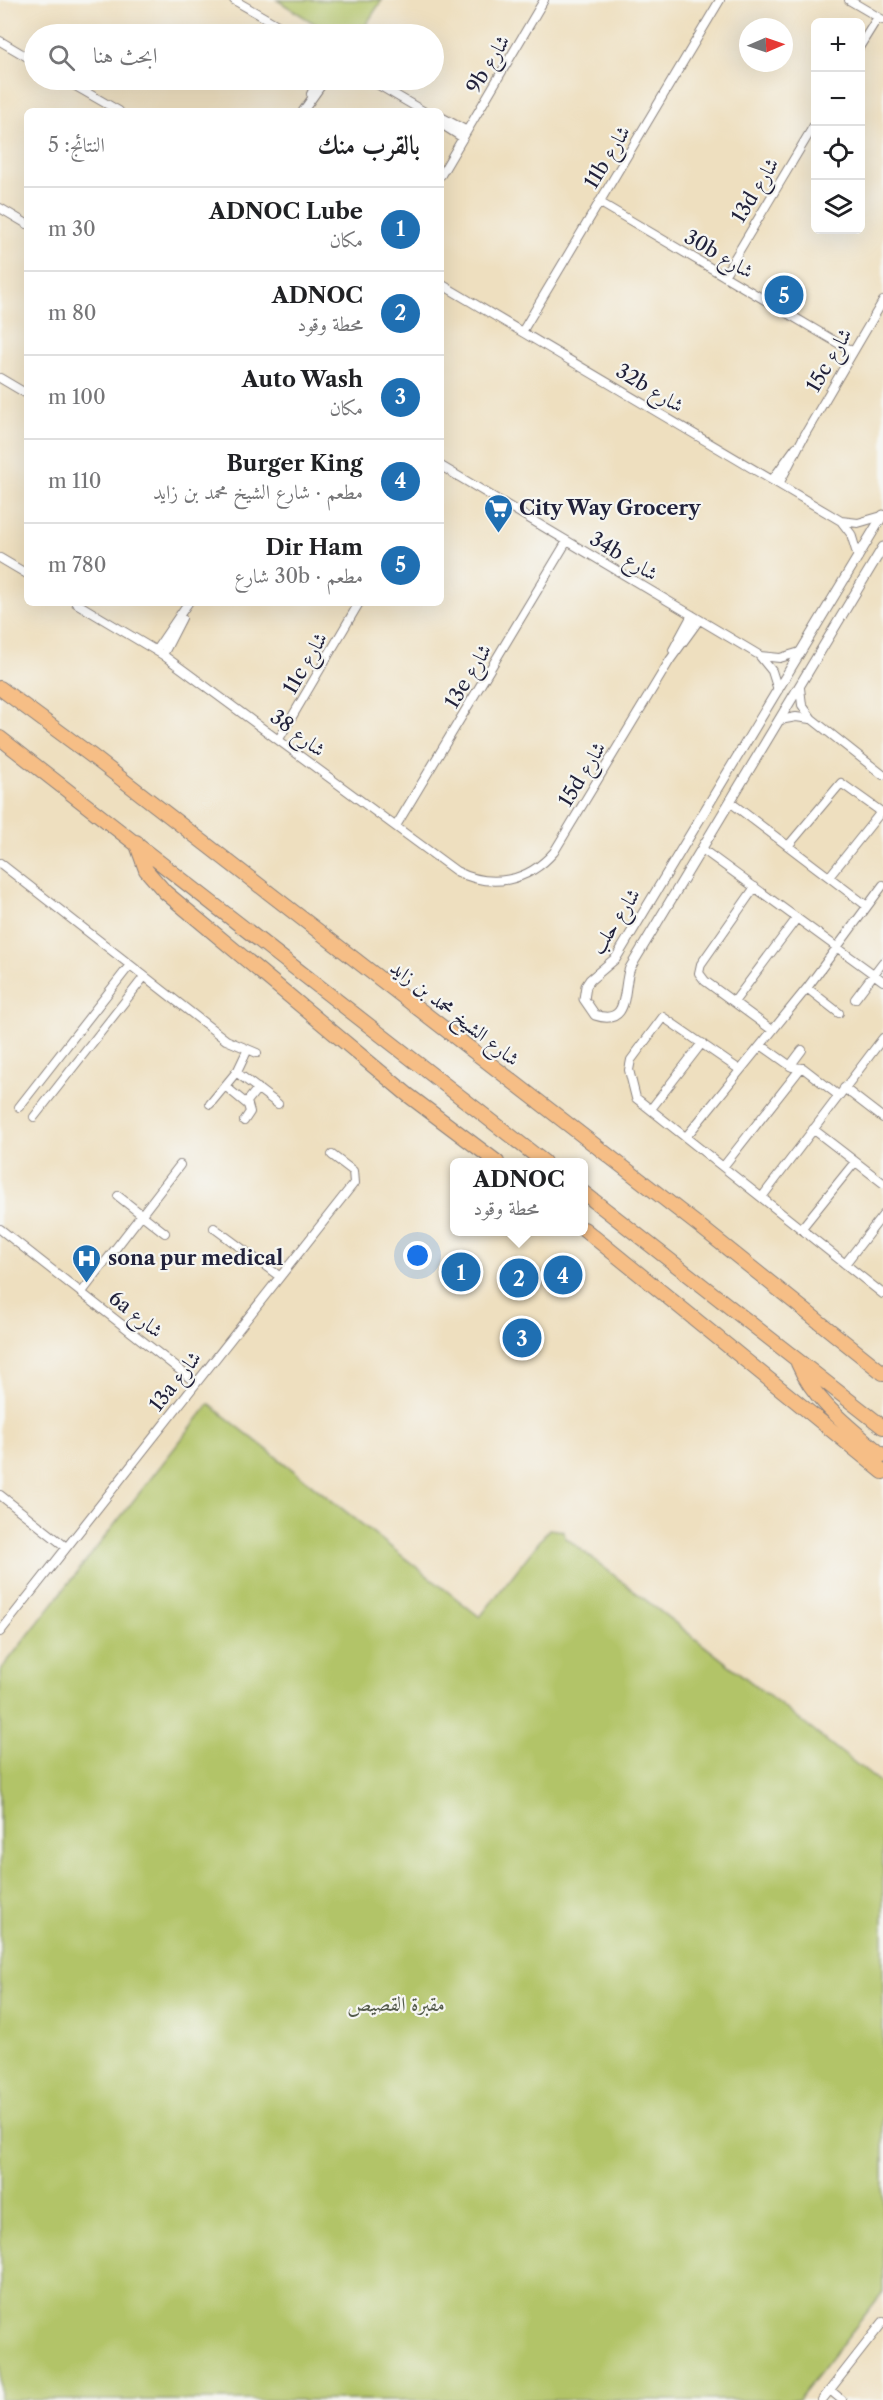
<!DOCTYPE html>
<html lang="ar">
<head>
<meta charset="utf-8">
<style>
  :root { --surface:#fff; --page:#f2f2f2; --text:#202124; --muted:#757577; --line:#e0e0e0; --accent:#1f6fb2 }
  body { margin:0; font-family:"Libre Caslon Text",Amiri,serif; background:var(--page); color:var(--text); direction:rtl }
  .controls { position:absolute; right:18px; top:18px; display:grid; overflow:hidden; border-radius:9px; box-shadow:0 6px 24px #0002 }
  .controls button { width:54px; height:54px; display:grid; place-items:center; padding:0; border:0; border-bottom:2px solid var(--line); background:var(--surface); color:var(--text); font:30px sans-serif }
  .compass { position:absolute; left:739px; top:18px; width:54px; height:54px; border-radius:50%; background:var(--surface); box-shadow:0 6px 24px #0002; rotate:88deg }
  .you { position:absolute; left:418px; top:1256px; width:21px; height:21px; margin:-15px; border:4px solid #fff; border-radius:50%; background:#1a73e8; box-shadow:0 0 0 9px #1a73e833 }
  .badge { display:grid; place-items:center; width:39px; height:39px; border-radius:50%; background:var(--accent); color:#fff; font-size:20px; font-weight:700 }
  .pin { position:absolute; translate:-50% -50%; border:3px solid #fff; box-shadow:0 2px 6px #0006 }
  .popup { position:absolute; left:450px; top:1158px; width:138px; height:78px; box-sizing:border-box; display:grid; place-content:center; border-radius:9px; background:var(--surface); filter:drop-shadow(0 2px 4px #0005); font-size:20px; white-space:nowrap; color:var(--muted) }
  .popup b { font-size:22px; color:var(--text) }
  .popup::after { content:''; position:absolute; left:50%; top:100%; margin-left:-12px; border:12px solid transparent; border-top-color:var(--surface) }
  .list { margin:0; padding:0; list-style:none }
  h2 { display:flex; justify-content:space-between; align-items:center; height:78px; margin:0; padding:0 24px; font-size:26px }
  h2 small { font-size:20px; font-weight:400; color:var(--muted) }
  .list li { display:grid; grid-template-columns:39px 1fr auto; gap:18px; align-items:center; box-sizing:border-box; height:84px; padding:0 24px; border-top:2px solid var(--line) }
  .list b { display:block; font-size:22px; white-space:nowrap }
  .list p { margin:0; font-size:20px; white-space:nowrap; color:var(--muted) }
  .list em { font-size:20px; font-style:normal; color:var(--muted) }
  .icon { flex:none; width:33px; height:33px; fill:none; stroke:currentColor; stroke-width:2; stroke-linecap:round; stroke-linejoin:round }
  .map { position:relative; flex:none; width:883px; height:2400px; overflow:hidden; direction:ltr }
  .search { position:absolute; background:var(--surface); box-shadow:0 6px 24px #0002; left:24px; top:24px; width:420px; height:66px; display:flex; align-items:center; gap:15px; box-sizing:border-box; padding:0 21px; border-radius:33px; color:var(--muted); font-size:22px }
  .panel { position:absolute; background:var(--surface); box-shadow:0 6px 24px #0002; left:24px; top:108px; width:420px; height:498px; border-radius:9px; direction:rtl }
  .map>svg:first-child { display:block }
  .green { fill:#b2c468; stroke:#6a7352; stroke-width:1.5 }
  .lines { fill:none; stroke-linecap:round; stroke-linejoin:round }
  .minor-casing { stroke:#88807d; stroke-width:10 }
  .tertiary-casing { stroke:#88807d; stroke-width:11 }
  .motorway-casing { stroke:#88807d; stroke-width:16 }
  .minor { stroke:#fff; stroke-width:8 }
  .tertiary { stroke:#fff; stroke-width:9 }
  .motorway { stroke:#f6be86; stroke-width:14 }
  .labels { text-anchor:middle; stroke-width:4.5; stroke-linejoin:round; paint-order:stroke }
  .street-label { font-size:20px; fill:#22223b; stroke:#f6f6f2 }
  .poi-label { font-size:20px; font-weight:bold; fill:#22223b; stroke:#f6f6f2; text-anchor:start }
  .park-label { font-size:20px; fill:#545b4b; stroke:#f6f6f2 }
</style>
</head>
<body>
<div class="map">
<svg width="883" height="2400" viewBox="0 0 883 2400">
  <rect width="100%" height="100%" fill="#f6f6f2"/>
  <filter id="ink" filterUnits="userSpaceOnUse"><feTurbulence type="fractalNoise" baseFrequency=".0167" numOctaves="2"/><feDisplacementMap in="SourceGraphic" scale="12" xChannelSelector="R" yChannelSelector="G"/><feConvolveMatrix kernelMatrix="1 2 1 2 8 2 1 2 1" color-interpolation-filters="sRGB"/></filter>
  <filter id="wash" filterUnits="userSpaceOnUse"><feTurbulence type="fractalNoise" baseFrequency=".008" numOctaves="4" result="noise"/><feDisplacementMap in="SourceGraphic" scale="24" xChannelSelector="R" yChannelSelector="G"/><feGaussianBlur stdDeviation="1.35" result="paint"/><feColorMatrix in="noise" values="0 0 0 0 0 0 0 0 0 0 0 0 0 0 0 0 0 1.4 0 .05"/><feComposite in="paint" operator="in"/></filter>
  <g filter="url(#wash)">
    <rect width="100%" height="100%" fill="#eedfbf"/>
    <path class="green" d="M277 0H382L360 34H331Z
      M209 1404 480 1617 549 1529 564 1531 565 1537 883 1785V2292L798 2400H0V1671Z"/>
  </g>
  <g filter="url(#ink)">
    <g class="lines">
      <defs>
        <path id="minor" d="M234 0 293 34
          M849 0 883 20
          M0 41 34 61
          M860 46 878 17
          M65 80 119 111
          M370 80 423 111
          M311 94 318 80
          M303 111 325 80
          M441 117 467 131
          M441 124 463 138
          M441 175 544 0
          M599 202 853 352
          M0 208 27 224
          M724 276 816 122
          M441 284 841 521 858 523 882 516
          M522 332 720 0
          M0 378 27 394
          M441 466 759 655 772 671 778 690
          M772 480 796 447
          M779 484 804 436 883 301
          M841 521 851 534 858 557
          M0 558 27 574
          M76 603 163 655 456 871C491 889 528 882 554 852L670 660 699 620
          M156 650 188 603
          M673 650 692 615
          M163 655 182 618
          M760 656 780 658 800 652
          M800 688 802 705 812 719 883 775
          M780 720 796 717 810 719
          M279 739 359 603
          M730 802 867 906
          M396 826 567 541
          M788 846 841 783 883 813
          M702 849 883 981
          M0 863 226 1040 257 1053
          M829 877 881 812
          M755 887 701 964 699 973 705 981 772 1030
          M807 988 839 1013
          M855 999 883 962
          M734 1002 797 918
          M761 1045 792 1067 803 1068 838 1095
          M790 1066 802 1050
          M740 1070 663 1017 631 1060 629 1070 636 1098 883 1294
          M236 1072 278 1104
          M225 1086 248 1105 250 1112 244 1121
          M844 1088 883 1118
          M246 1103 258 1088
          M210 1104 238 1070 247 1051
          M19 1107 130 965
          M651 1109 702 1043
          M34 1117 144 977
          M813 1129 883 1183
          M686 1137 807 988 883 885
          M723 1167 801 1068
          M118 1196 165 1233
          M762 1197 883 1038
          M214 1228 279 1276
          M0 1229 195 1382
          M801 1229 855 1162
          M845 1264 883 1215
          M82 1292 180 1165
          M0 1495 66 1547
          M0 1632 354 1183 353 1171 332 1155
          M830 2390 842 2400
          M822 2400 883 2322"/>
        <path id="tertiary" d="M883 515 616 958 590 980 586 986 584 999 595 1015C631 1027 622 988 630 968L883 547"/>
        <path id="motorway" d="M0 688 92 756 702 1228 883 1373
          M0 738 544 1162
          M136 842 146 870 165 892 408 1095 497 1162
          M584 1193 883 1427
          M584 1229 883 1472
          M798 1363C815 1403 851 1428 883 1456"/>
      </defs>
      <use href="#minor" class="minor-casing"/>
      <use href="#tertiary" class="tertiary-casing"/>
      <use href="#motorway" class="motorway-casing"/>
      <use href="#minor" class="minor"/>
      <use href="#tertiary" class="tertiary"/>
      <use href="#motorway" class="motorway"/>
    </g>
  </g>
  <defs>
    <symbol id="supermarket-pin" viewBox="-11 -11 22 30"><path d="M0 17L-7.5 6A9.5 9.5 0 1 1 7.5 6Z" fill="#1f6fb2" stroke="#f6f6f2"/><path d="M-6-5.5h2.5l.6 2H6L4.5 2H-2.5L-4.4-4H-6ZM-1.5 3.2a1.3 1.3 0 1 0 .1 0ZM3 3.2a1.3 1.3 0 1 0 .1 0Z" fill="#fff"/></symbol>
    <symbol id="hospital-pin" viewBox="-11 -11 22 30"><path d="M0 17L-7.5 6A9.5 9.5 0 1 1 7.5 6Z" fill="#1f6fb2" stroke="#f6f6f2"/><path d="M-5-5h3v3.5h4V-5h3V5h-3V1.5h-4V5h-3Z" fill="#fff"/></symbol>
  </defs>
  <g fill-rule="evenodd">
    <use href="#supermarket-pin" x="482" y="492" width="33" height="45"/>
    <use href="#hospital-pin" x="70" y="1242" width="33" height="45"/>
  </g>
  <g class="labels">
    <g class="street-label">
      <text transform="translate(488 64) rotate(-59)" y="7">9b شارع</text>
      <text transform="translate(607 157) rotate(-59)" y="7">11b شارع</text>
      <text transform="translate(755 190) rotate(-59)" y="7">13d شارع</text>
      <text transform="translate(719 254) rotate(30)" y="7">30b شارع</text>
      <text transform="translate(829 360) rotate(-60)" y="7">15c شارع</text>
      <text transform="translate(650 388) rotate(31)" y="7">32b شارع</text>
      <text transform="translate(624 556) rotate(31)" y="7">34b شارع</text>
      <text transform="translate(305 663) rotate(-60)" y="7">11c شارع</text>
      <text transform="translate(468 676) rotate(-59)" y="7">13e شارع</text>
      <text transform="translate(298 733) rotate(37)" y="7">شارع 38</text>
      <text transform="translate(582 774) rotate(-59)" y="7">15d شارع</text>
      <text transform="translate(615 921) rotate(-57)" y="7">شارع حلب</text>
      <text transform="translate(455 1013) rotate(38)" y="7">شارع الشيخ محمد بن زايد</text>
      <text transform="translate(136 1314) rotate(38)" y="7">6a شارع</text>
      <text transform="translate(175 1381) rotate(-52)" y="7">13a شارع</text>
    </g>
    <g class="poi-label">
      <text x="519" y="515">City Way Grocery</text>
      <text x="108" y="1265">sona pur medical</text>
    </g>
    <g class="park-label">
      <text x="396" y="2011">مقبرة القصيص</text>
    </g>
  </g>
</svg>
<div class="controls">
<button>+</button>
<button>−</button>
<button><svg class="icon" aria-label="locate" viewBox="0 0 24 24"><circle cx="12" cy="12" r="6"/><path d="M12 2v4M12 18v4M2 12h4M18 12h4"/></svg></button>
<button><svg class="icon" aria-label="layers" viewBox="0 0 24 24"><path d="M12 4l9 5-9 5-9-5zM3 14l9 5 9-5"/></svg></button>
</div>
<svg class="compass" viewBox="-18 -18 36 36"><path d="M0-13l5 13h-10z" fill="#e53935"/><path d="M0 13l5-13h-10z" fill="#757577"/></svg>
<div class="you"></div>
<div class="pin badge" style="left:461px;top:1272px">1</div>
<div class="pin badge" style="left:519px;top:1278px">2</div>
<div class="popup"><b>ADNOC</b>محطة وقود</div>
<div class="pin badge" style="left:522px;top:1338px">3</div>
<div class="pin badge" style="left:563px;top:1275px">4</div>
<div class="pin badge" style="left:784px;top:295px">5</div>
<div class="search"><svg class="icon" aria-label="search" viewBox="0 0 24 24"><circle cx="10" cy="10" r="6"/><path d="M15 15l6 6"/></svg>ابحث هنا</div>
<section class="panel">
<h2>بالقرب منك<small>النتائج: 5</small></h2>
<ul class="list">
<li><span class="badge">1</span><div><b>ADNOC Lube</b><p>مكان</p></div><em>30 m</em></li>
<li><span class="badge">2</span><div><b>ADNOC</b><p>محطة وقود</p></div><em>80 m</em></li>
<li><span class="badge">3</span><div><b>Auto Wash</b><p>مكان</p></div><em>100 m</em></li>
<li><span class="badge">4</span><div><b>Burger King</b><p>مطعم · شارع الشيخ محمد بن زايد</p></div><em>110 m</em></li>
<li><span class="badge">5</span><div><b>Dir Ham</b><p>مطعم · 30b شارع</p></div><em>780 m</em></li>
</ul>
</section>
</div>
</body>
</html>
